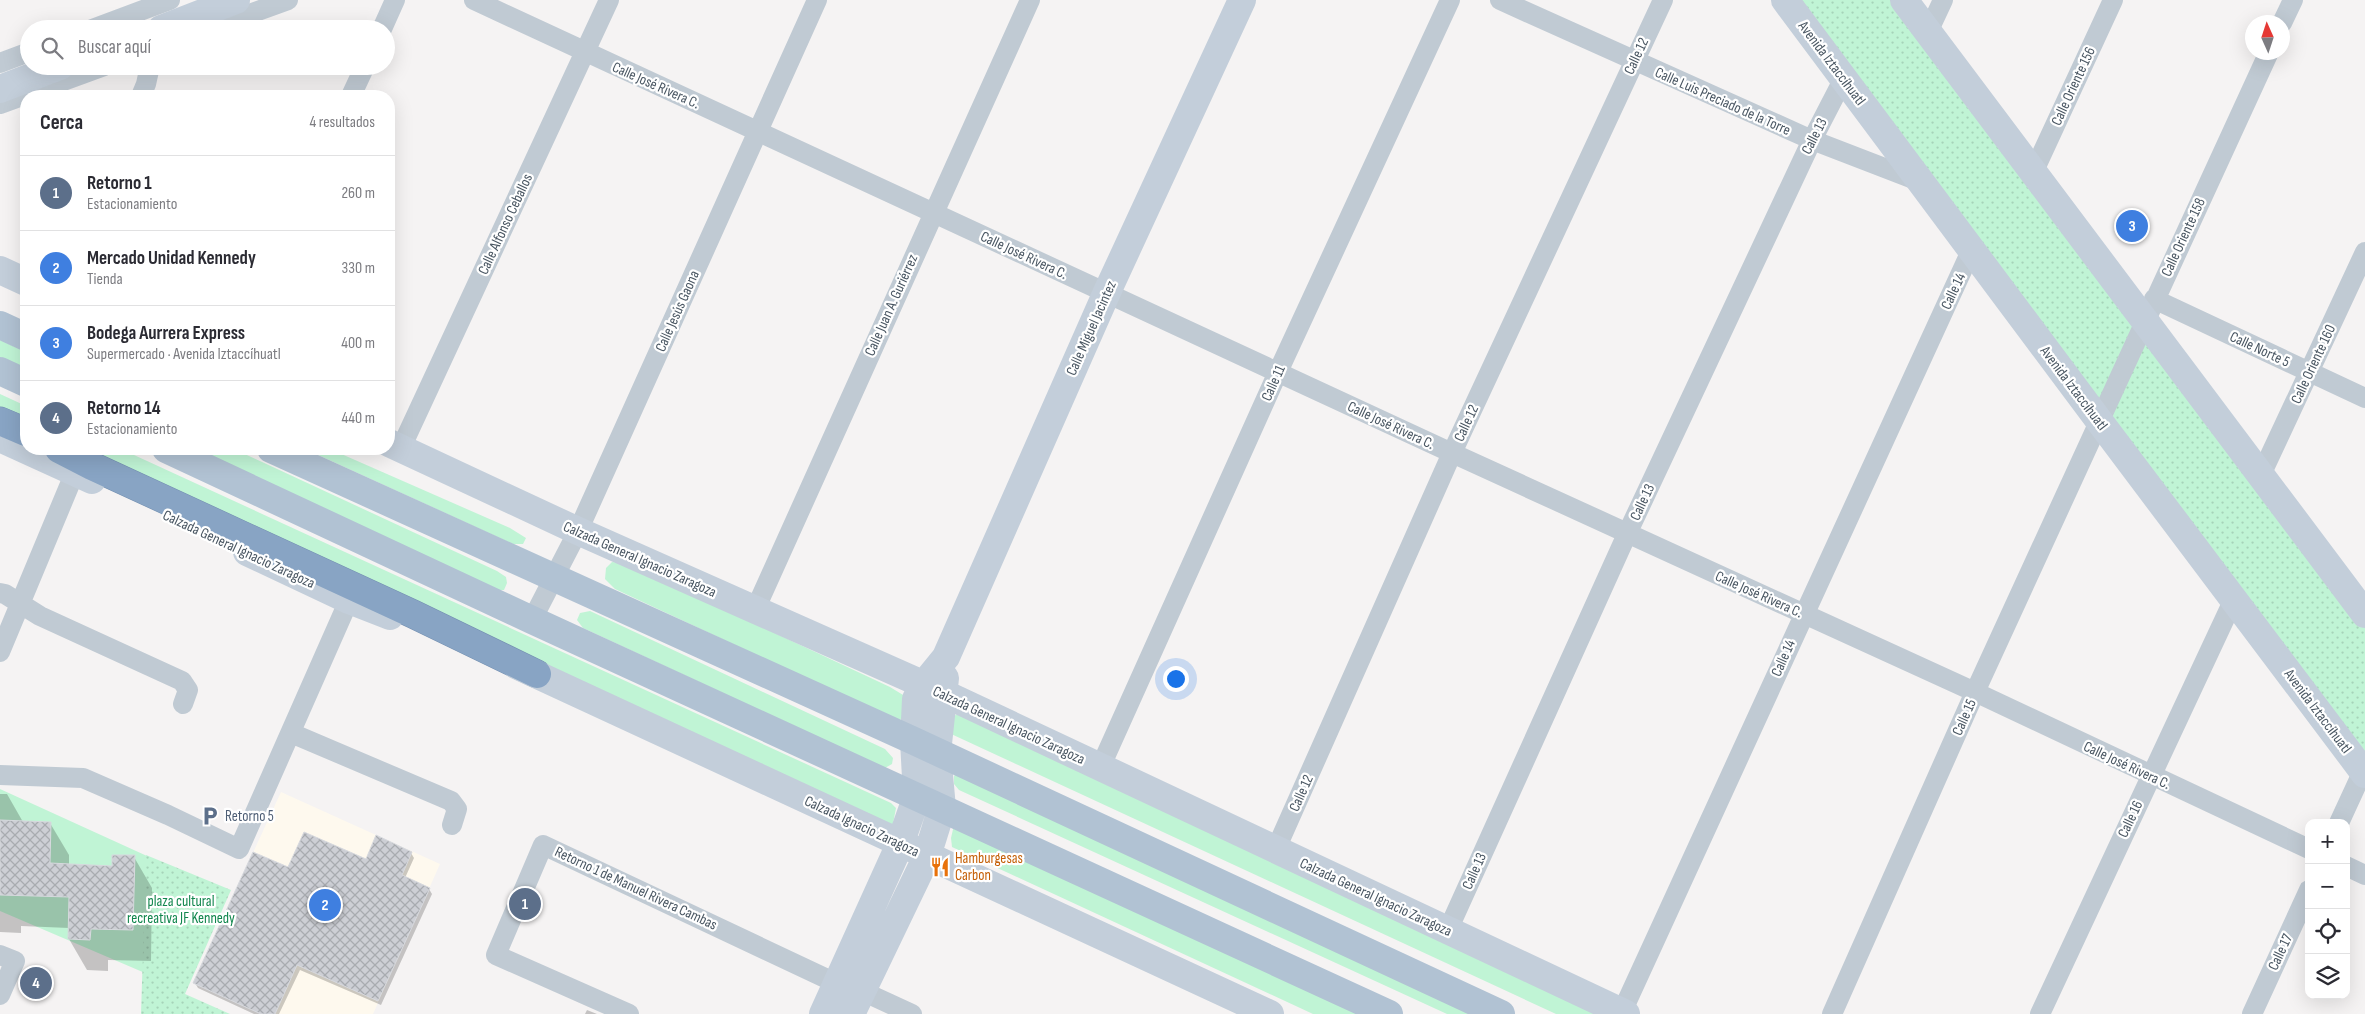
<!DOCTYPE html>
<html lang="es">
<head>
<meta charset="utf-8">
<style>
  :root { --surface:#fff; --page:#f2f2f3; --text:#2b2b33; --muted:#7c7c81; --line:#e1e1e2; --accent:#0e6ff4 }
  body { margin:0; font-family:"Sofia Sans Condensed",sans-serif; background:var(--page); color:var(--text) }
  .controls { position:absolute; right:15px; bottom:15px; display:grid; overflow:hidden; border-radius:10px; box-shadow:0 5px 20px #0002 }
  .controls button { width:45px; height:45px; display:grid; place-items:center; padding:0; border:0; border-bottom:1px solid var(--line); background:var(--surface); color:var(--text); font:25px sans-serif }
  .compass { position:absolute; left:2245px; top:15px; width:45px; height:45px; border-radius:50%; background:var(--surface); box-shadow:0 5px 20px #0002; rotate:357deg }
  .you { position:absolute; left:1175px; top:678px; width:18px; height:18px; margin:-12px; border:4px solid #fff; border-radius:50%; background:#1a73e8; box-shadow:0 0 0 8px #1a73e833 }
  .badge { display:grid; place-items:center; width:32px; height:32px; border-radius:50%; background:var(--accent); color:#fff; font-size:16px; font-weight:700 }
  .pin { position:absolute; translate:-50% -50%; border:2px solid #fff; box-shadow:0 1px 5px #0006 }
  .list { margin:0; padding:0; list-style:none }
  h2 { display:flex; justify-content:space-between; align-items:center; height:65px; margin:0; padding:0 20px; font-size:21px }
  h2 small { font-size:16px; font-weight:400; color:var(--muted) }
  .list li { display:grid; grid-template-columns:32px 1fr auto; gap:15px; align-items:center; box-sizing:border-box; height:75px; padding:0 20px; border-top:1px solid var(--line) }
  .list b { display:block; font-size:19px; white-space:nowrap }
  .list p { margin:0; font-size:16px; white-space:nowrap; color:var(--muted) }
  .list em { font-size:16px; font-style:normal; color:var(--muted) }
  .icon { flex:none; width:28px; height:28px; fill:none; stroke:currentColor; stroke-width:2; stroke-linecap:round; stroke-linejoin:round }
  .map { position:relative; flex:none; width:2365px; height:1014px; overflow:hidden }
  .search { position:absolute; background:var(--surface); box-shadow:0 5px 20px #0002; left:20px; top:20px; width:375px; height:55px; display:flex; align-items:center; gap:12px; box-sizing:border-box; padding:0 18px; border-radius:28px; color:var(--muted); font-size:19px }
  .panel { position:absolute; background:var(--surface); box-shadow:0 5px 20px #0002; left:20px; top:90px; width:375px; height:365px; border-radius:20px }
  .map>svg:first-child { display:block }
  .commercial { fill:#fef9ee }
  .green { fill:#c0f4d5 }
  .park { fill:url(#park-dots) }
  .shadow { fill:#0003 }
  .building { fill:url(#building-cross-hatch); stroke:#d7d9de }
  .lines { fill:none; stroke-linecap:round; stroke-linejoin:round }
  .highway-casing { stroke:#738fb0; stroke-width:29 }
  .street { stroke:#c0cad3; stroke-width:20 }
  .secondary { stroke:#c3ceda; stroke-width:28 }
  .primary { stroke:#b1c2d3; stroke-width:28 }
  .highway { stroke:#88a4c4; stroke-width:28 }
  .labels { text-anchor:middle; stroke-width:4.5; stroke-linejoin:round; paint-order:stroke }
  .street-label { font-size:15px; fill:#495662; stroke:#fff }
  .service-label { font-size:15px; fill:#4e5e75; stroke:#fff; text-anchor:start }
  .food-label { font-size:15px; fill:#c56008; stroke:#fff; text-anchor:start }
  .park-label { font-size:15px; fill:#11864d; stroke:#fff }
</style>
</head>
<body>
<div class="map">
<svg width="2365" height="1014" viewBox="0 0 2365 1014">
  <defs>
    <pattern id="park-dots" width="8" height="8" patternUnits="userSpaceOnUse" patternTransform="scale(1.25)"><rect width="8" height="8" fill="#c0f4d5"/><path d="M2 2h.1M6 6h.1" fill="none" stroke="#a6d3b9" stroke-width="1.8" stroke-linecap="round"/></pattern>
    <pattern id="building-cross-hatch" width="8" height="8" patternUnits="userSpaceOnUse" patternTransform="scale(1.25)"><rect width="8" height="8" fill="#cdcfd5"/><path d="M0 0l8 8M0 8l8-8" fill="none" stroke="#a8abb0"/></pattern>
  </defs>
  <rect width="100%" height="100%" fill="#f5f3f3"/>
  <path class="commercial" d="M281 792 440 864 373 1014H261L193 983Z"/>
  <path class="green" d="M0 340 26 352V369L0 357Z
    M0 394 26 406V449H121L891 803 896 808 892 829 0 441Z
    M195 449H234L497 571 506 577 507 583 504 590H497Z
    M305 449H330L510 528 526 538 523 544H513Z
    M612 562 625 563 890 687 908 698 905 720 894 719 615 589 605 579 606 568Z
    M590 611 885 749 893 758 892 764 885 768 873 763 583 628 577 620 580 613Z
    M962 713 1613 1014H1556L949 733 953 716Z
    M958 772 1491 1014H1447L959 790 954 784V776Z
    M0 789 226 892 145 973 0 911Z
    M954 825 1388 1014H1313L952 847 951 838Z"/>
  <path class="park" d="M1792 0H1896L2365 624V762Z
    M146 855 231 890 185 994 230 1014H141Z"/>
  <path class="shadow" d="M0 794H7L23 822 50 823 69 855V865L113 867 134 857 152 888 151 961 108 960V971L87 970 69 939V928L21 926V933L0 932Z
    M411 853 414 858 405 878 429 889 432 894 381 1005 300 970 279 1014H254L198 988 195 983 289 869 366 861Z
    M587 1010 597 1014H585Z"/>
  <path class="building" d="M0 820 51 822 50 863 112 866V855H135L133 930 91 929 90 940 68 939 69 897 0 895Z
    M304 832 366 859 376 835 412 852 402 875 430 888 378 1001 297 965 275 1014H261L193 983 253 852 288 867Z"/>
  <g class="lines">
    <defs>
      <path id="highway" d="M0 421 26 432
        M59 449 92 466 413 614 537 674"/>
    </defs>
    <use href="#highway" class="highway-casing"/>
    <path class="street" d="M474 0 1452 453 1975 692 2309 849
      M1500 0 1812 140 1921 182
      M2282 23 2293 0
      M92 29 170 0
      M208 29 288 0
      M382 29 395 0
      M1928 32 1943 0
      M0 63 29 52
      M141 96 146 84 150 66
      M351 96 365 66
      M0 104 104 66
      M2033 173 2113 0
      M2154 299 2365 398
      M401 448 609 0
      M2260 477 2365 252
      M0 593 5 594 40 616 182 681 188 690 183 704
      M755 610 1030 0
      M532 620 578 531 817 0
      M0 652 75 472
      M291 733 451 801 457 809 452 825
      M1100 768 1278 372 1450 0
      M0 775 83 778 168 815 239 849 349 600
      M2339 823 2363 771
      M1276 849 1452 453 1663 0
      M2346 866 2365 875
      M1448 930 1627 534 1812 140 1844 78
      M0 955 15 961 0 995
      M862 991 912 1014
      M1622 1012 1971 251
      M629 1014 496 955 543 845 838 984
      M1832 1014 1975 692 2269 52
      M2040 1014 2234 599
      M2252 1014 2309 890"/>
    <path class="secondary" d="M1785 0 2100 422 2365 774
      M1904 0 2365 614
      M161 29 236 0
      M0 89 60 66
      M0 270 26 282
      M0 438 92 480
      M389 443 578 531 945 694 1626 1014
      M247 552 349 600 390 616
      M516 665 1270 1014
      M823 1014 900 844 917 796 914 741 916 699 924 684 946 657 1107 292 1242 0
      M851 1014 927 856 942 808 937 753 945 678"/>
    <path class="primary" d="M0 325 26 337
      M0 371 26 383
      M166 449 532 620 1389 1014
      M271 449 914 741 1501 1014"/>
    <use href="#highway" class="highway"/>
  </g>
  <defs>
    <symbol id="parking-bare" viewBox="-9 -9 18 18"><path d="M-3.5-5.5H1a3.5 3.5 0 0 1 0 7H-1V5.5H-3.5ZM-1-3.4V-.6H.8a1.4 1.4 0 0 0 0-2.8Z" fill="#5c6f8a" stroke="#fff" stroke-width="2.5" paint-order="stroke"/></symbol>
    <symbol id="restaurant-bare" viewBox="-9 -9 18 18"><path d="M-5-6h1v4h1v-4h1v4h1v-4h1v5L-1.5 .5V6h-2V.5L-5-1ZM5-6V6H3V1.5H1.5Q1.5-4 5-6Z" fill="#e8710a" stroke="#fff" stroke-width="2.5" paint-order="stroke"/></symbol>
  </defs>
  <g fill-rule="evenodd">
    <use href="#parking-bare" x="196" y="802" width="28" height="28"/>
    <use href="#restaurant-bare" x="926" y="853" width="28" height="28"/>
  </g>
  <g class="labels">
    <g class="street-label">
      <text transform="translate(1636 56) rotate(-65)" y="5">Calle 12</text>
      <text transform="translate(1832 63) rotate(53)" y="5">Avenida Iztaccíhuatl</text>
      <text transform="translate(656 85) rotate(24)" y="5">Calle José Rivera C.</text>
      <text transform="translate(2073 86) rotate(-65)" y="5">Calle Oriente 156</text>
      <text transform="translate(1723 101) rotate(24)" y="5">Calle Luis Preciado de la Torre</text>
      <text transform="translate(1814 136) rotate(-63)" y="5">Calle 13</text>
      <text transform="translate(505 224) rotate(-65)" y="5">Calle Alfonso Ceballos</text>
      <text transform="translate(2183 237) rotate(-65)" y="5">Calle Oriente 158</text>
      <text transform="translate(1024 255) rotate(25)" y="5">Calle José Rivera C.</text>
      <text transform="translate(1953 291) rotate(-65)" y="5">Calle 14</text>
      <text transform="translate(891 305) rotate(-66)" y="5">Calle Juan A. Guriérrez</text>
      <text transform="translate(677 311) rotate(-66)" y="5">Calle Jesús Gaona</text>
      <text transform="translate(1091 328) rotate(-66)" y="5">Calle Miguel Jacintez</text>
      <text transform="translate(2260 349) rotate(25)" y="5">Calle Norte 5</text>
      <text transform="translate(2313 364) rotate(-65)" y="5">Calle Oriente 160</text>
      <text transform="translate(1273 383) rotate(-66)" y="5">Calle 11</text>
      <text transform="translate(2074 388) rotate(53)" y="5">Avenida Iztaccíhuatl</text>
      <text transform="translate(1466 423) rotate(-65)" y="5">Calle 12</text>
      <text transform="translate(1391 425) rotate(25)" y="5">Calle José Rivera C.</text>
      <text transform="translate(1642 502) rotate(-65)" y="5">Calle 13</text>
      <text transform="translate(239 549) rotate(25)" y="5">Calzada General Ignacio Zaragoza</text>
      <text transform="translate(640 559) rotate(24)" y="5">Calzada General Ignacio Zaragoza</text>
      <text transform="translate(1759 594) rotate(24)" y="5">Calle José Rivera C.</text>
      <text transform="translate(1783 658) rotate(-66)" y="5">Calle 14</text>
      <text transform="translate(2318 711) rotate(53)" y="5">Avenida Iztaccíhuatl</text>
      <text transform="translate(1964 717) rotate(-66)" y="5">Calle 15</text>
      <text transform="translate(1009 725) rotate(25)" y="5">Calzada General Ignacio Zaragoza</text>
      <text transform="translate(2127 765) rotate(25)" y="5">Calle José Rivera C.</text>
      <text transform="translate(1301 793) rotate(-66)" y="5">Calle 12</text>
      <text transform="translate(2130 819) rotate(-65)" y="5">Calle 16</text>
      <text transform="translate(862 826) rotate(25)" y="5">Calzada Ignacio Zaragoza</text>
      <text transform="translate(1474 871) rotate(-66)" y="5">Calle 13</text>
      <text transform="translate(636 888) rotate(25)" y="5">Retorno 1 de Manuel Rivera Cambas</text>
      <text transform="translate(1376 897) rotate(25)" y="5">Calzada General Ignacio Zaragoza</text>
      <text transform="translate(2280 952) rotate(-65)" y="5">Calle 17</text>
    </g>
    <g class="service-label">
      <text x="225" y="821">Retorno 5</text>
    </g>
    <g class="food-label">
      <text x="955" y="863">Hamburgesas<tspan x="955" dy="17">Carbon</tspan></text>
    </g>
    <g class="park-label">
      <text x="181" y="906">plaza cultural<tspan x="181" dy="17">recreativa JF Kennedy</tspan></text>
    </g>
  </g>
</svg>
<div class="controls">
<button>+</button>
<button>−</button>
<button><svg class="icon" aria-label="locate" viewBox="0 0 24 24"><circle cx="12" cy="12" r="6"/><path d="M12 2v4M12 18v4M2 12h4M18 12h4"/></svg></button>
<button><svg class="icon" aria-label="layers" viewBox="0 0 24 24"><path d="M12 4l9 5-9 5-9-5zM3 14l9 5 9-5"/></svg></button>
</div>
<svg class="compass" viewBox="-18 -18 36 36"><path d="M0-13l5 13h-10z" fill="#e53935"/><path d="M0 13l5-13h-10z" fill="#7c7c81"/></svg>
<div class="you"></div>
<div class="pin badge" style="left:525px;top:904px;background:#5c6f8a">1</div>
<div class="pin badge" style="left:325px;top:905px;background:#3f7fe0">2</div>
<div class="pin badge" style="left:2132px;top:226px;background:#3f7fe0">3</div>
<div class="pin badge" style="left:36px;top:983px;background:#5c6f8a">4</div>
<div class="search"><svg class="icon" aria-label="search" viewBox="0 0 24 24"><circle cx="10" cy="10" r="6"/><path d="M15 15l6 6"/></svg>Buscar aquí</div>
<section class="panel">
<h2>Cerca<small>4 resultados</small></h2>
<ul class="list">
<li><span class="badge" style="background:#5c6f8a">1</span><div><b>Retorno 1</b><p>Estacionamiento</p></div><em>260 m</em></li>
<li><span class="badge" style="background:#3f7fe0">2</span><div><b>Mercado Unidad Kennedy</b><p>Tienda</p></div><em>330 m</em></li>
<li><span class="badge" style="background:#3f7fe0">3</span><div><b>Bodega Aurrera Express</b><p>Supermercado · Avenida Iztaccíhuatl</p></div><em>400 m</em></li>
<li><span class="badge" style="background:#5c6f8a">4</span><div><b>Retorno 14</b><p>Estacionamiento</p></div><em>440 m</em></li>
</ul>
</section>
</div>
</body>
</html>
